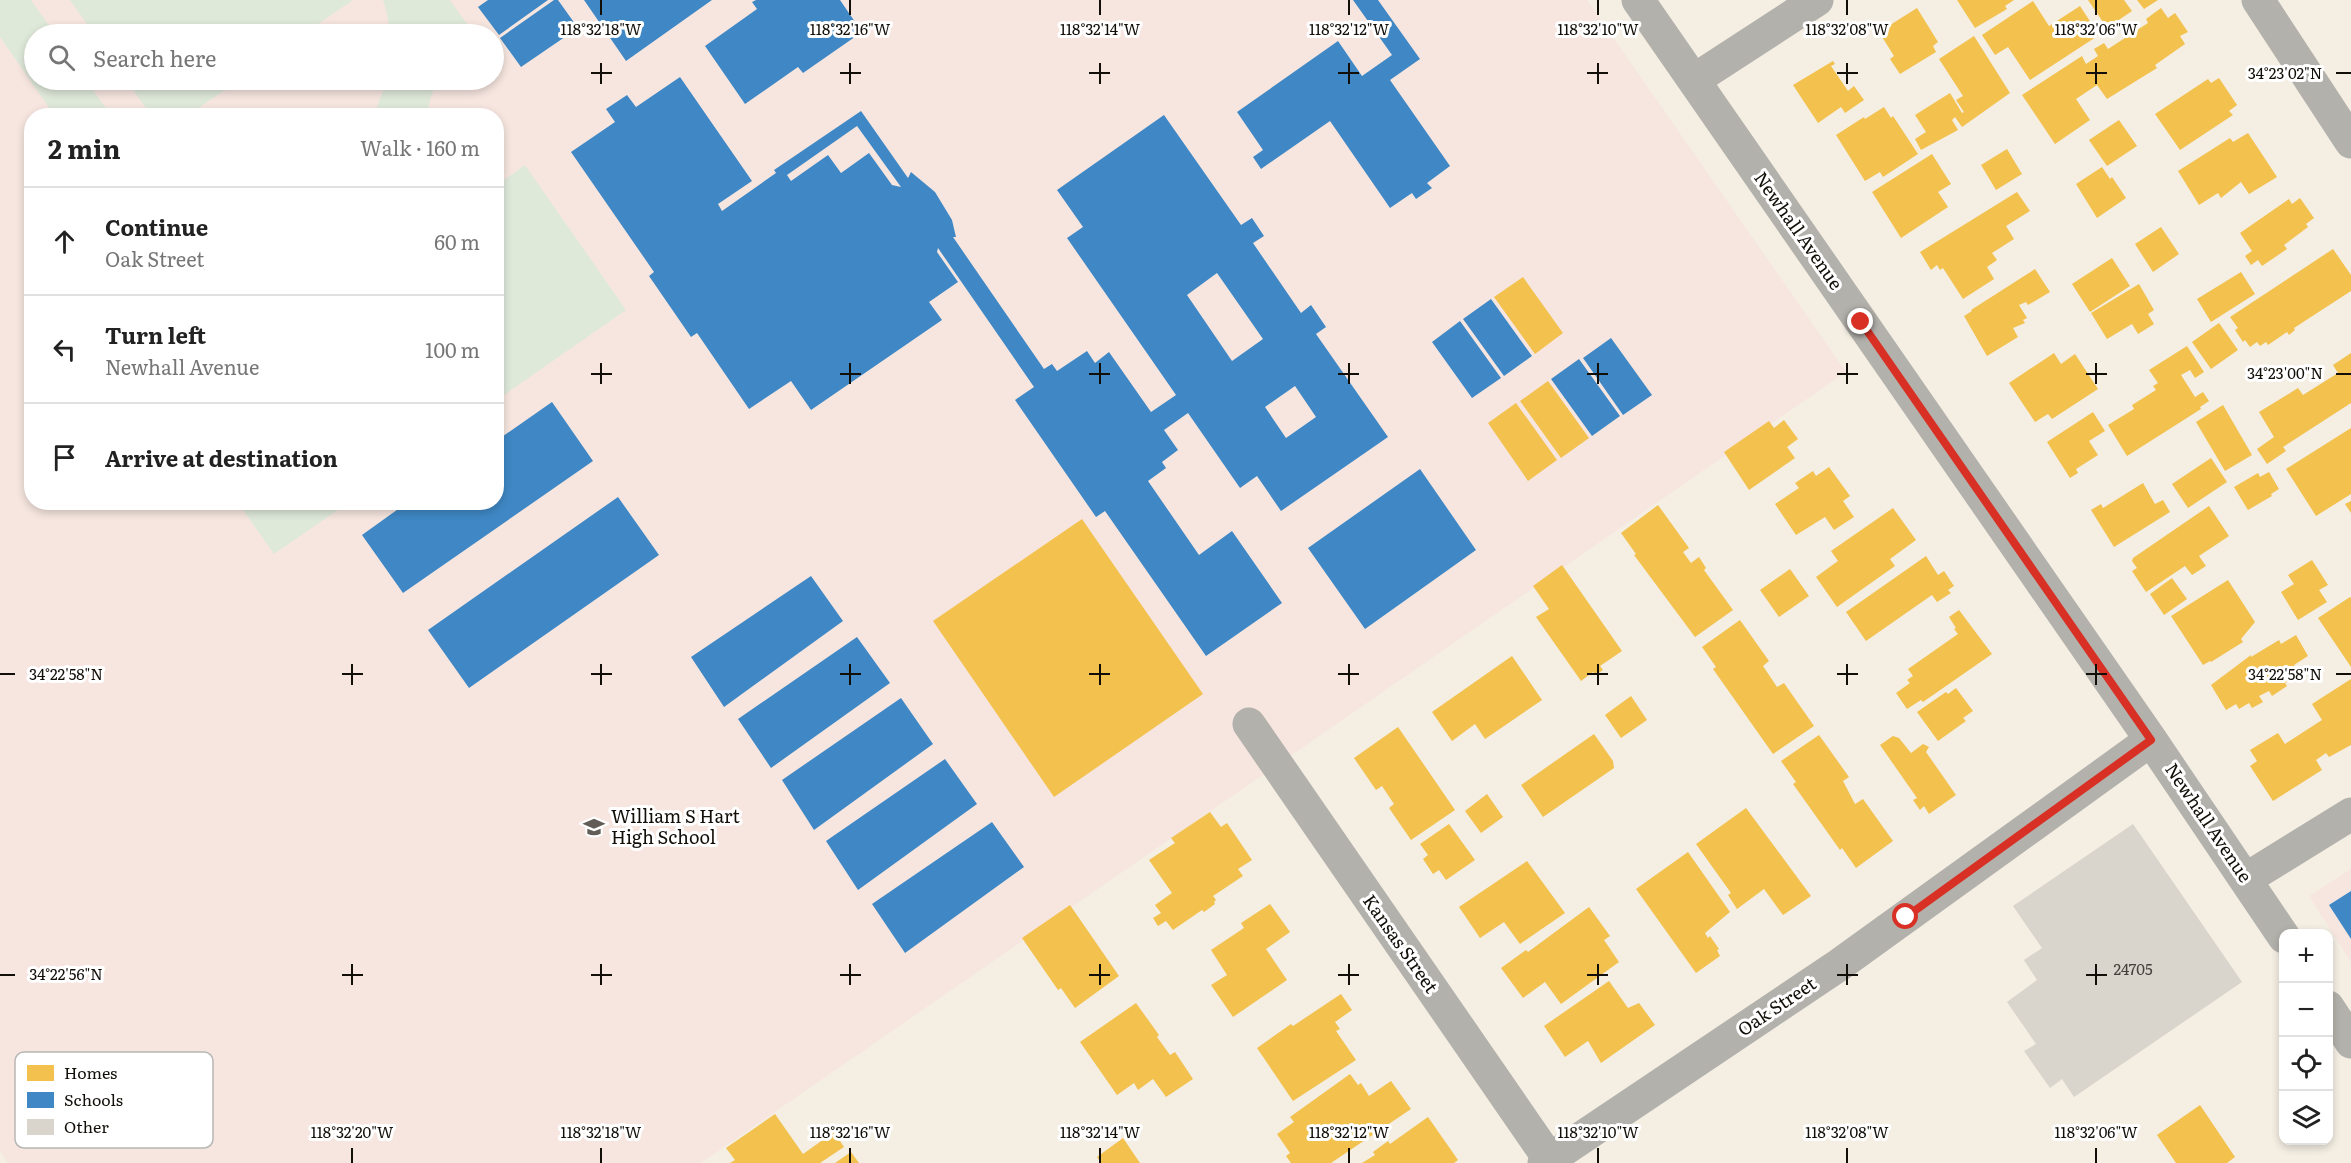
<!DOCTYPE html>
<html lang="en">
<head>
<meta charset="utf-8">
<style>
  :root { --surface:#fff; --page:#f6f6f6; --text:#222; --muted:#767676; --line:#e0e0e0 }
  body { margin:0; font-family:Literata,serif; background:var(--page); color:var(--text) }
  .controls { position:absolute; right:18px; bottom:18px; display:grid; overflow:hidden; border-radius:12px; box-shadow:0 3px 9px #0003 }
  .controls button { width:54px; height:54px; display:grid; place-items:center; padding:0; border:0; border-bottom:2px solid var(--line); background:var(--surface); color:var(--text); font:30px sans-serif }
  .stop { position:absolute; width:18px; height:18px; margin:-14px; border:4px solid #d93025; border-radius:50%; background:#fff }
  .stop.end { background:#d93025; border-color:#fff; box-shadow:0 2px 6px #0008 }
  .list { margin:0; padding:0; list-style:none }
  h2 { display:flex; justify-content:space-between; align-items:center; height:78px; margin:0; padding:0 24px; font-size:26px }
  h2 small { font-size:20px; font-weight:400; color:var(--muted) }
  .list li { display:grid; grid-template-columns:39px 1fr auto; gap:18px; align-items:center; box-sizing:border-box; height:108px; padding:0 24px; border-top:2px solid var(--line) }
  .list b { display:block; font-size:22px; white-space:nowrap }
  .list p { margin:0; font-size:20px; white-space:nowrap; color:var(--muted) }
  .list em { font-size:20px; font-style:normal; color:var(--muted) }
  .icon { flex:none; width:33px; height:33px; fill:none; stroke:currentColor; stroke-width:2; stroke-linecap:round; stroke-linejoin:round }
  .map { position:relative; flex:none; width:2351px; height:1163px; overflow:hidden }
  .search { position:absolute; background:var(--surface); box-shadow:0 3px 9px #0003; left:24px; top:24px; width:480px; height:66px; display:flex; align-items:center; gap:15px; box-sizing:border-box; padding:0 21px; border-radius:33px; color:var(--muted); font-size:22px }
  .panel { position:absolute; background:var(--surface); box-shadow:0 3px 9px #0003; left:24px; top:108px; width:480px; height:402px; border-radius:24px }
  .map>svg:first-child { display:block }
  .education { fill:#f7e6e0; fill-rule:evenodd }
  .green { fill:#dfe9da }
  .homes { fill:#f2c14e }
  .schools { fill:#3f88c5; fill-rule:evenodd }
  .building { fill:#d9d4cc }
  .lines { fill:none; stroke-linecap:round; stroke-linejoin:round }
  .street { stroke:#b3b1ac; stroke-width:33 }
  .route { stroke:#d93025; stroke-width:8 }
  .ticks { fill:none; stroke:#120e08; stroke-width:2 }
  .labels { text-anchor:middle; stroke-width:6; stroke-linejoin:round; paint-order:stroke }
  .number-label { font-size:15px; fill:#46423b }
  .street-label { font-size:18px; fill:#120e08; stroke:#fff }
  .poi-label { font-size:18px; fill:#120e08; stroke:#fff; text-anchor:start }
  .key { fill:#fff; stroke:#b8b7b5; stroke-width:1.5 }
  .key-label { font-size:16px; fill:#120e08 }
  .ticks-label { font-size:15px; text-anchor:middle; fill:#120e08; stroke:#fff; stroke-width:6; stroke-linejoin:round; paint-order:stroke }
</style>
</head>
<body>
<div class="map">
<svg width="2351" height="1163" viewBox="0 0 2351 1163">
  <rect width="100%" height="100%" fill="#f4eee3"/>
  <path class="education" d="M0 0H1587L1846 372 701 1163H8L0 1151ZM34 34H494V80H34ZM32 116H496V502H32Z
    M2351 869V962L2309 896Z"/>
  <path class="green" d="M0 0H31L55 34H34V80H86L111 115H54L0 37Z
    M70 0H353L304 34H94Z
    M383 0H450L474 34H390L387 13Z
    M126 80H240L188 115H151Z
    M387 80H436L426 115H374Z
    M525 165 626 310 497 400V185Z
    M238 503H348L274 554Z"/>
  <path class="homes" d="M1957 0H2014L2005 6 2007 9 1975 28Z
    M2088 0H2124L2132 11 2107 28Z
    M2137 0H2158L2144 9Z
    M2033 1 2049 26 2080 6 2099 35 2030 80 2008 47 1995 55 1982 35Z
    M1917 8 1938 42 1933 46 1936 52 1900 74 1890 59 1894 56 1879 32Z
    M2161 8 2168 18 2175 13 2188 32 2180 36 2185 44 2155 65 2157 68 2107 99 2097 85 2076 99 2090 120 2055 144 2022 95 2082 56 2086 64 2098 56 2094 49 2104 43 2108 49 2148 23 2146 19Z
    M1974 36 2010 93 1962 127 1955 117 1952 120 1958 130 1921 150 1915 139 1926 132 1915 115 1950 93 1962 113 1964 112 1956 100 1963 96 1939 59Z
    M1833 61 1835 64 1831 66 1848 91 1854 86 1864 100 1845 113 1841 107 1818 123 1793 85Z
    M2219 78 2237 105 2229 111 2233 115 2180 150 2155 114 2208 79 2211 83Z
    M1884 107 1891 118 1893 116 1918 154 1883 177 1880 172 1865 181 1836 135 1864 117 1865 119Z
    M2119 120 2137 146 2107 166 2089 140Z
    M2248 133 2277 177 2249 194 2241 182 2221 198 2218 193 2199 205 2178 171 2230 138 2233 142Z
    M2007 149 2022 174 1996 190 1981 165Z
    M1932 154 1951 184 1938 192 1948 207 1901 238 1872 192Z
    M2102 167 2110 179 2112 177 2126 198 2097 218 2076 184Z
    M2017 192 2030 211 2006 226 2014 239 1992 253 1997 260 1987 267 1994 279 1963 299 1943 268 1940 270 1937 265 1931 270 1920 252Z
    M2300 198 2314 218 2306 224 2308 227 2284 245 2287 249 2262 266 2258 260 2251 265 2245 256 2252 251 2240 233 2289 199 2292 204Z
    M2161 227 2179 254 2153 272 2135 244Z
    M2333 249 2351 275V291L2294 328 2295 330 2289 335 2287 332 2268 345 2266 342 2260 346 2257 342 2250 347 2245 340 2243 342 2235 330 2238 328 2230 317Z
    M2112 258 2130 286 2090 312 2072 284Z
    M2035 269 2050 292 2028 305 2026 302 2019 305 2027 318 2023 320 2025 323 2013 328 2018 337 1987 356 1964 316 1972 311 1971 310Z
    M2241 272 2255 294 2211 322 2197 299Z
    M1523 277 1563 333 1535 354 1494 297Z
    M2139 284 2154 310 2148 314 2154 324 2138 334 2132 324 2107 339 2091 313Z
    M2219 323 2238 350 2211 369 2192 342Z
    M2187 346 2204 372 2195 378 2190 370 2181 375 2195 397 2203 392 2209 401 2200 407 2201 409 2127 456 2108 425 2134 409 2132 405 2156 390 2153 386 2158 383 2149 370Z
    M2054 353 2061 364 2075 354 2098 389 2052 419 2048 414 2035 422 2009 383Z
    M2351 353V403L2283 447 2286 451 2267 464 2257 449 2274 437 2259 412 2298 388 2303 395 2338 373 2333 365Z
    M1548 381 1589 438 1561 458 1520 401Z
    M1516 403 1557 460 1528 481 1488 423Z
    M2223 405 2252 455 2225 471 2196 422Z
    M2093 412 2105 431 2089 441 2098 455 2076 469 2078 473 2070 478 2047 442Z
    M1784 420 1798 439 1787 447 1795 458 1749 490 1724 452 1769 421 1774 428Z
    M2351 428V494L2316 516 2286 469Z
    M2211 458 2227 482 2188 508 2172 484Z
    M1829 467 1850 496 1843 501 1854 517 1834 530 1825 517 1796 535 1775 504 1799 488 1795 483 1813 471 1816 476Z
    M2269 472 2279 489 2271 494 2272 496 2248 510 2234 487 2258 473 2260 477Z
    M2143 483 2155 504 2163 500 2170 512 2114 547 2091 510 2101 504 2103 508Z
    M2351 501V513L2345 504Z
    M1658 505 1689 548 1683 552 1691 563 1699 557 1706 568 1704 570 1733 610 1695 637 1634 555 1636 554 1621 533Z
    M2209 506 2229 536 2199 556 2206 566 2192 575 2185 566 2146 592 2132 571 2137 568 2132 561 2133 558Z
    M1893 508 1916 540 1890 559 1895 566 1837 607 1816 577 1838 561 1831 551Z
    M1082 519 1203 694 1054 797 933 621Z
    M1926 556 1938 575 1944 571 1954 586 1948 590 1951 593 1937 602 1932 595 1866 641 1846 612Z
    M2312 560 2328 585 2319 590 2327 602 2298 620 2281 592 2294 584 2288 575Z
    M1562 565 1622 651 1600 666 1603 670 1596 675 1593 672 1581 681 1536 617 1549 609 1533 586Z
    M1790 569 1809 596 1779 617 1760 590Z
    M2172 578 2187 599 2164 615 2150 594Z
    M2228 580 2255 622 2241 639 2243 642 2211 662 2210 661 2203 665 2171 616Z
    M2350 597 2351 598V667L2318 618Z
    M1959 610 1992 654 1923 702 1921 700 1907 709 1896 693 1910 683 1907 680 1913 676 1908 669 1958 634 1954 629 1956 628 1949 617Z
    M1740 620 1769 661 1763 666 1777 687 1784 683 1814 726 1773 754 1713 669 1716 667 1702 647Z
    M2296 635 2308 656 2294 665 2299 674 2285 683 2287 686 2272 696 2269 691 2259 696 2263 702 2252 708 2249 703 2239 709 2236 704 2226 710 2211 685 2251 655V657L2279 640 2281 644Z
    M1512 656 1542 700 1485 739 1475 724 1452 741 1432 712Z
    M2351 679V745L2329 757 2326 753 2316 760 2322 770 2273 801 2250 766 2257 761 2250 750 2278 733 2285 744 2322 720 2312 704Z
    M1956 688 1973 711 1963 718 1966 721 1938 741 1917 712 1946 692 1948 694Z
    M1631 696 1647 720 1621 738 1605 715Z
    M1398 727 1455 810 1411 840 1389 808 1394 804 1382 786 1376 790 1354 758Z
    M1594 734 1613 761 1614 768 1543 817 1521 785Z
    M1819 735 1849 777 1843 781 1855 804 1863 799 1893 841 1856 868 1842 848 1840 850 1793 784 1796 782 1781 761Z
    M1893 736 1899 738 1911 753 1923 744 1929 747 1926 752 1956 795 1929 814 1924 806 1920 810 1913 800 1917 798 1880 745Z
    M1487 794 1503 817 1481 833 1465 811Z
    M1746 808 1811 896 1783 915 1764 889 1737 909 1728 895 1731 893 1696 844Z
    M1210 812 1221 827 1227 823 1252 860 1238 869 1243 876 1213 896 1216 900 1214 902 1215 904 1204 912 1202 910 1173 930 1166 921 1158 926 1153 918 1161 913 1155 905 1172 893 1149 860 1175 843 1171 838Z
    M1449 824 1475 860 1446 880 1439 870 1433 874 1423 859 1428 855 1420 844Z
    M1688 852 1730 912 1705 933 1708 938 1710 936 1719 949 1717 950 1720 956 1696 973 1636 889Z
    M1527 861 1565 913 1520 944 1504 922 1480 938 1459 907Z
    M1270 904 1290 932 1266 949 1287 980 1233 1017 1211 985 1227 975 1211 950 1244 928 1241 923Z
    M1070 905 1119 976 1075 1008 1061 988 1058 990 1022 938Z
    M1589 907 1610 936 1604 940 1619 962 1561 1004 1545 982 1523 998 1501 968 1526 950 1528 952Z
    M1609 981 1628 1008 1639 1003 1655 1025 1601 1063 1588 1041 1565 1057 1544 1026Z
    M1341 994 1352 1010 1335 1022 1340 1029 1336 1031 1356 1060 1293 1101 1257 1048 1291 1024 1293 1026Z
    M1136 1003 1159 1035 1157 1037 1170 1055 1175 1052 1193 1079 1166 1097 1153 1079 1138 1090 1134 1083 1117 1095 1080 1042Z
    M1350 1074 1358 1085 1361 1083 1369 1096 1391 1081 1411 1109 1331 1163H1291L1286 1156 1290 1153 1277 1134 1294 1122 1290 1117Z
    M2200 1105 2235 1157 2227 1163H2176L2157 1135Z
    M775 1114 803 1154 834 1132 844 1147 820 1163H730L735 1160 726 1148Z
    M1428 1117 1458 1160 1454 1163H1362L1375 1155 1373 1152 1388 1141 1390 1144Z
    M1123 1138 1140 1163H1101L1097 1157Z
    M851 1152 859 1163H835Z"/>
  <path class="schools" d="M488 0H548L499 35 478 7Z
    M554 0H558L578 28 521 67 500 38Z
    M584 0H712L626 61Z
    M756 0H840L862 32 803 73 798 67 745 104 705 46 757 9 752 2Z
    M1353 0H1378L1420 59 1390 80 1450 166 1427 183 1432 188 1416 199 1412 193 1390 208 1330 121 1261 169 1253 157 1263 150 1237 112 1338 41 1362 76 1392 55Z
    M680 77 752 181 718 204 722 211 776 173 774 170 861 111 908 178 911 172 935 192 952 220 956 237H953L1044 369 1052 364 1057 371 1087 351 1095 363 1109 352 1151 412 1176 395 1067 238 1083 227 1057 190 1164 115 1241 225 1252 218 1264 236 1253 243 1301 313 1311 305 1326 327 1316 334 1388 437 1281 511 1257 476 1240 488 1188 413 1164 430 1178 450 1162 462 1166 468 1148 481 1199 555 1232 531 1282 603 1206 656 1105 511 1096 517 1015 400 1034 387 938 248 937 252 958 282 929 302 942 320 811 410 791 381 749 409 697 333 691 337 649 276 654 272 571 152 615 122 606 109 627 95 636 107ZM857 126 901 187 892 185 869 153 841 173 828 155 791 181 787 175ZM1217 273 1263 339 1232 361 1187 295ZM1295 386 1316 417 1286 438 1265 407Z
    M1491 299 1532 356 1504 376 1463 319Z
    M1460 321 1501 378 1472 398 1432 342Z
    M1611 338 1652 395 1623 415 1583 358Z
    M1579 359 1620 416 1592 436 1551 379Z
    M552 402 593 461 403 593 362 535 408 502H496V441Z
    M1420 469 1476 550 1365 629 1308 548Z
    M618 497 659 555 469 688 428 630Z
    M811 576 843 621 724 707 691 657Z
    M857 637 890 683 771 768 738 719Z
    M901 698 933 744 814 830 782 780Z
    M945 759 977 804 858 890 826 841Z
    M992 822 1024 867 905 953 872 904Z
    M2351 891V939L2329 905Z"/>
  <path class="building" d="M2133 824 2242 982 2074 1097 2062 1079 2050 1088 2024 1051 2036 1044 2007 1002 2037 980 2024 960 2042 948 2013 906Z"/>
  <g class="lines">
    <path class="street" d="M1638 0 2151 740 2284 937
      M2258 0 2351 142
      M1694 80 1817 0
      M1249 724 1552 1163
      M2246 879 2351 814
      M2328 1007 2351 1042
      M1544 1163 1839 965 2151 740"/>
  </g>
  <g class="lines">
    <path class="route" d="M1861 322 2151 740 1906 917"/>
  </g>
  <path class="ticks" d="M601 0V15M850 0V15M1100 0V15M1349 0V15M1598 0V15M1847 0V15M2096 0V15M601 63V84M850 63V84M1100 63V84M1349 63V84M1598 63V84M1847 63V84M2096 63V84M591 73H612M840 73H861M1089 73H1110M1338 73H1359M1587 73H1608M1837 73H1858M2086 73H2107M2336 73H2351M601 363V384M850 363V384M1100 363V384M1349 363V384M1598 363V384M1847 363V384M2096 363V384M591 374H612M840 374H861M1089 374H1110M1338 374H1359M1587 374H1608M1837 374H1858M2086 374H2107M2336 374H2351M352 664V685M601 664V685M850 664V685M1100 664V685M1349 664V685M1598 664V685M1847 664V685M2096 664V685M0 674H15M342 674H363M591 674H612M840 674H861M1089 674H1110M1338 674H1359M1587 674H1608M1837 674H1858M2086 674H2107M2336 674H2351M352 964V985M601 964V985M850 964V985M1100 964V985M1349 964V985M1598 964V985M1847 964V985M2096 964V985M0 975H15M342 975H363M591 975H612M840 975H861M1089 975H1110M1338 975H1359M1587 975H1608M1837 975H1858M2086 975H2107M352 1148V1163M601 1148V1163M850 1148V1163M1100 1148V1163M1349 1148V1163M1598 1148V1163M1847 1148V1163M2096 1148V1163"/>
  <defs>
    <symbol id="school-bare" viewBox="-9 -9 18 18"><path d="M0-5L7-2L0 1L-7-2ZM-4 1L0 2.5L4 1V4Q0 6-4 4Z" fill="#615c55" stroke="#fff" stroke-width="2.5" paint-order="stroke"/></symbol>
  </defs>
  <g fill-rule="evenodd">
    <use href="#school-bare" x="579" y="812" width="30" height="30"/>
  </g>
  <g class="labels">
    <g class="number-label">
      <text x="2133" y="975">24705</text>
    </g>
    <g class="street-label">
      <text transform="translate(1798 231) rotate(55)" y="6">Newhall Avenue</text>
      <text transform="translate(2208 823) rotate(56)" y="6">Newhall Avenue</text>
      <text transform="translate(1400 944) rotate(55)" y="6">Kansas Street</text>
      <text transform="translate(1777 1007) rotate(-34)" y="6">Oak Street</text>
    </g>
    <g class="poi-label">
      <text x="611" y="823">William S Hart<tspan x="611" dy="21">High School</tspan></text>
    </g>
  </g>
  <rect x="15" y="1052" width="198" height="96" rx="9" class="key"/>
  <rect x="27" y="1065" width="27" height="16" fill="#f2c14e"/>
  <rect x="27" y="1092" width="27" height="16" fill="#3f88c5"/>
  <rect x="27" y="1119" width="27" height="16" fill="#d9d4cc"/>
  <g class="key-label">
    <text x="64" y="1079">Homes</text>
    <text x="64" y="1106">Schools</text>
    <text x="64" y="1133">Other</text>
  </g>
  <g class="ticks-label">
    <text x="601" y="35">118°32'18"W</text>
    <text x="850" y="35">118°32'16"W</text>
    <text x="1100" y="35">118°32'14"W</text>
    <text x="1349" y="35">118°32'12"W</text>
    <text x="1598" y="35">118°32'10"W</text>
    <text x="1847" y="35">118°32'08"W</text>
    <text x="2096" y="35">118°32'06"W</text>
    <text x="2285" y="79">34°23'02"N</text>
    <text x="2285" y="379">34°23'00"N</text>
    <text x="66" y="680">34°22'58"N</text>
    <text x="2285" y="680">34°22'58"N</text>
    <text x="66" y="980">34°22'56"N</text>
    <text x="352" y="1138">118°32'20"W</text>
    <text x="601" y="1138">118°32'18"W</text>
    <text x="850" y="1138">118°32'16"W</text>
    <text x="1100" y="1138">118°32'14"W</text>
    <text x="1349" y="1138">118°32'12"W</text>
    <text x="1598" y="1138">118°32'10"W</text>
    <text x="1847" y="1138">118°32'08"W</text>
    <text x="2096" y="1138">118°32'06"W</text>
  </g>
</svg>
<div class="controls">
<button>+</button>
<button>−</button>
<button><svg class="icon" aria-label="locate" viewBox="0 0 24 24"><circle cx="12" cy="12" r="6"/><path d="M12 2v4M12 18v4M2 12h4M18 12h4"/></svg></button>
<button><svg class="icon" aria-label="layers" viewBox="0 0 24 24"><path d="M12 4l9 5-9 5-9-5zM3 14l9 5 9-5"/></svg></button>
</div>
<div class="stop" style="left:1906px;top:917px"></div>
<div class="stop end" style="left:1861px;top:322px"></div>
<div class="search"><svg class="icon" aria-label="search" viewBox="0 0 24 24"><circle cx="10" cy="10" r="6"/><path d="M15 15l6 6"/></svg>Search here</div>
<section class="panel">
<h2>2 min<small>Walk · 160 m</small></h2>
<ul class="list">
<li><svg class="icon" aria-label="ahead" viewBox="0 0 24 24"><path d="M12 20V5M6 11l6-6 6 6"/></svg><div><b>Continue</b><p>Oak Street</p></div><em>60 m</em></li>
<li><svg class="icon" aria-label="left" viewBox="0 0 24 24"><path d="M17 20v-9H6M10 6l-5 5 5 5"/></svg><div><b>Turn left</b><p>Newhall Avenue</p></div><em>100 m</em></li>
<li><svg class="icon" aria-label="arrive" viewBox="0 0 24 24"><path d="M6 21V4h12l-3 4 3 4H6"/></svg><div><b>Arrive at destination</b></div></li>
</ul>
</section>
</div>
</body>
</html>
